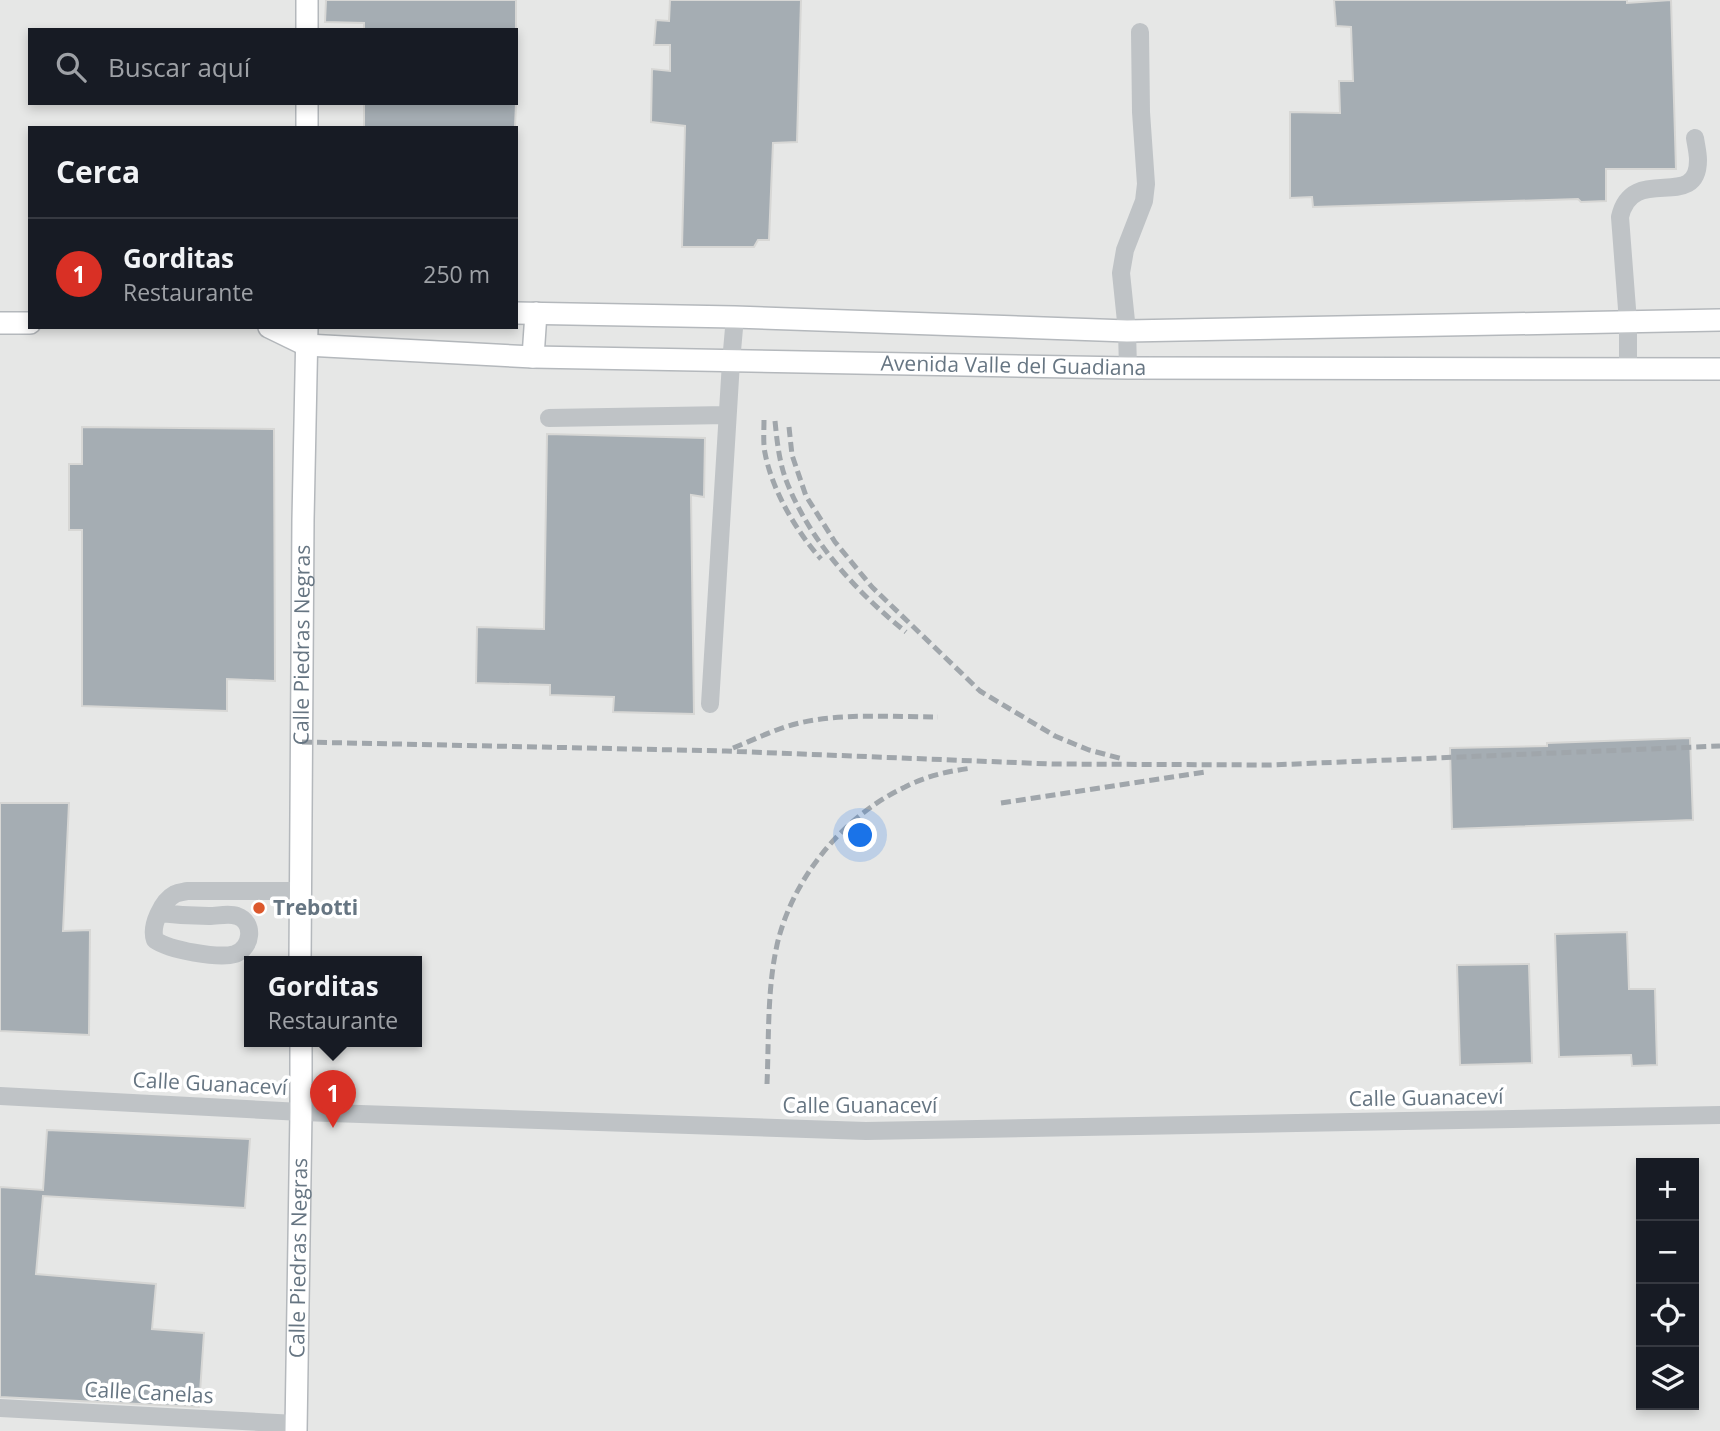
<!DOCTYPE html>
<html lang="es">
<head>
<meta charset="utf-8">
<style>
  :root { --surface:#171b24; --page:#20242c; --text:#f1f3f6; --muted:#9ea1a6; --line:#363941; --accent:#d93025 }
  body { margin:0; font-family:"Open Sans",sans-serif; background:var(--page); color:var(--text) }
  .controls { position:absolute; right:21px; bottom:21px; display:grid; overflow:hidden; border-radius:0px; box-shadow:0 4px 10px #0003 }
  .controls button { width:63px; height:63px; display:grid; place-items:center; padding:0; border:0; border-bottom:2px solid var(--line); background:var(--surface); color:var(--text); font:35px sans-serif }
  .you { position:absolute; left:861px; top:836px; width:24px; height:24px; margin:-18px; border:5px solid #fff; border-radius:50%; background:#1a73e8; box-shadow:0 0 0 10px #1a73e833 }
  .badge { display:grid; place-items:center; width:46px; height:46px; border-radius:50%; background:var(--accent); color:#fff; font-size:23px; font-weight:700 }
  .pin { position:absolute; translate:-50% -58px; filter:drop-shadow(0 2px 4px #0008) }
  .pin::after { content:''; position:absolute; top:37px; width:24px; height:21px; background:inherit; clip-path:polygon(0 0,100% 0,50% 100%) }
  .popup { position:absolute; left:244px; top:956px; width:178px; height:91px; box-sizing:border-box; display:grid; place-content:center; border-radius:0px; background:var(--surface); filter:drop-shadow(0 2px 5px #0005); font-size:23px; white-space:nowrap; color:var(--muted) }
  .popup b { font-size:26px; color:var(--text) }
  .popup::after { content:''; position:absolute; left:50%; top:100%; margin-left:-14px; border:14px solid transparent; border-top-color:var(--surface) }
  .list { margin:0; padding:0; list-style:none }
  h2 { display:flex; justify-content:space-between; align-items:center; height:91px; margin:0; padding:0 28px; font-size:30px }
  h2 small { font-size:23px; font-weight:400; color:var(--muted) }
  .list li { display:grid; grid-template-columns:46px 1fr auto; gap:21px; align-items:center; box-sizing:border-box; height:112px; padding:0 28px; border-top:2px solid var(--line) }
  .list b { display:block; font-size:26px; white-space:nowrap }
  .list p { margin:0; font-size:23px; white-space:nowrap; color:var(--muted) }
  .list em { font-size:23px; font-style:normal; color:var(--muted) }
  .icon { flex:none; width:38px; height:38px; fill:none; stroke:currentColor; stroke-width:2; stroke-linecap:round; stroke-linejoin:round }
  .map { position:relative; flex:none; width:1720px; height:1431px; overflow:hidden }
  .search { position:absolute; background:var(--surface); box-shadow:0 4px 10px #0003; left:28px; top:28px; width:490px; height:77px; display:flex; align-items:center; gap:18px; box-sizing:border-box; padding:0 24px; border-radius:0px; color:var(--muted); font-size:26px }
  .panel { position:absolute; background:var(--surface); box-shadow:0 4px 10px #0003; left:28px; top:126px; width:490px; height:203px; border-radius:0px }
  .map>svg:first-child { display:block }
  .built { fill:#e6e7e6; fill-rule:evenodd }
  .building { fill:#a5adb3; stroke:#d7d7d5; stroke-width:2 }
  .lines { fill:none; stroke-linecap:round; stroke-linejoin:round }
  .major-casing { stroke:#b4b8bc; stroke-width:24 }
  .minor { stroke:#bfc3c6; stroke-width:18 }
  .major { stroke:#fff; stroke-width:21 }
  .rail { stroke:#a0a6ab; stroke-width:5; stroke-dasharray:10 5; stroke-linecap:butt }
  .poi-dot { fill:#dc582c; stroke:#fff; stroke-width:2.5 }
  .labels { text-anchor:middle; stroke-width:7; stroke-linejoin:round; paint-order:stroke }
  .street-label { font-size:21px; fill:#667582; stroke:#fff }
  .poi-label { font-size:21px; font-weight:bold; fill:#667582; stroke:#fff; text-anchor:start }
</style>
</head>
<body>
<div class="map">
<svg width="1720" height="1431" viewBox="0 0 1720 1431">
  <rect width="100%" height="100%" fill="#f6f6f2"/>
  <path class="built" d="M0 0H1720V1431H0ZM30 30H516V103H30ZM30 128H516V327H30ZM249 962H417V1042H249ZM1641 1163H1694V1405H1641Z"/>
  <path class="building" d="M326 0H516V30H364V23L325 22Z
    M670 0H801L797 142 773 143 769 240H758L754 247H682L685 126 651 122 652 69 670 71V45H654L656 20 669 21Z
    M1334 0H1627V3L1671 0 1676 169H1606V201L1581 202 1578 199 1313 207 1312 197 1290 198V112L1340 113 1339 81H1353L1351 27 1336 26Z
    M364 103H516L515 128H364Z
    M82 427 274 429 275 681 227 679V711L82 706V530H69V464H82Z
    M547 434 705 438 704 497 691 495 694 714 613 712 614 697 550 695V685L476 683 477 627 544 629Z
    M1690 738 1693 820 1452 829 1450 748 1547 746V743Z
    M0 803H69L63 931 90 930 89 1035 0 1031Z
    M1627 932 1629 989H1655L1657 1065 1632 1066 1631 1055 1559 1057 1555 934Z
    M1529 964 1532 1063 1460 1065 1457 965Z
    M47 1130 250 1139 245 1208 43 1196 36 1274 156 1284 152 1329 204 1333 199 1407 0 1397V1187L43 1190Z"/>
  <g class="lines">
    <defs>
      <g id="major">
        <path d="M307 30V0"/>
        <path d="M307 128V103"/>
        <path d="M516 313 735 317 1127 331 1720 320"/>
        <path d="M0 323H30"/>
        <path id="s1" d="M269 327 306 345 533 357 1128 368 1720 369"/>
        <path d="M533 357 536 313"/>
        <path id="s2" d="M300 962 303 520 307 327"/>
        <path id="s3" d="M296 1431 301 1112V1042"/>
      </g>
    </defs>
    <use href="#major" class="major-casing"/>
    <path class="minor" d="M1128 368 1127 331 1121 273 1125 250 1144 201 1146 184 1141 112 1140 32
      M1628 369V322L1620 217C1632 162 1698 213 1698 160 1698 153 1696 145 1695 138
      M549 418 727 415
      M710 704 731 362 735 317
      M160 913C176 915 193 916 209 916 218 916 229 913 237 916 255 922 252 948 235 954 219 959 169 950 155 940 150 926 162 901 175 894 179 892 183 892 187 891H299
      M0 1096 301 1112 866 1131 1720 1115
      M0 1408 296 1424"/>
    <use href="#major" class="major"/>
    <path class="rail" d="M764 420C764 431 763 443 765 453 772 490 796 531 821 559
      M775 421C777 441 779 461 786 480 809 540 856 592 906 632
      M789 427 792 455 806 496 835 542 872 587 980 691 1055 736 1089 750 1123 759
      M302 742 726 751 1052 764 1271 765 1720 746
      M733 748C751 741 769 732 788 726 834 712 890 717 938 717
      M1001 803 1205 772
      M767 1084C769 1038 767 990 777 945 792 879 843 816 905 787 926 776 949 771 972 768"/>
  </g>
  <circle class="poi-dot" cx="259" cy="908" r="7"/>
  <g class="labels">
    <g class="street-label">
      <text dy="7" stroke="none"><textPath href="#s1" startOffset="749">Avenida Valle del Guadiana</textPath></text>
      <text dy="7" stroke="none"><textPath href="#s2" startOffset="317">Calle Piedras Negras</textPath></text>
      <text transform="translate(210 1084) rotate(3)" y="7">Calle Guanaceví</text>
      <text transform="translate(1426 1098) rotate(-1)" y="7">Calle Guanaceví</text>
      <text x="860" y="1113">Calle Guanaceví</text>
      <text dy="7" stroke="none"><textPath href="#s3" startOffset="173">Calle Piedras Negras</textPath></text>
      <text transform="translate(149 1393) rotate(3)" y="7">Calle Canelas</text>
    </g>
    <g class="poi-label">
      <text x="273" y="915">Trebotti</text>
    </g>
  </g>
</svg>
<div class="controls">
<button>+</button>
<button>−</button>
<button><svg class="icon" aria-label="locate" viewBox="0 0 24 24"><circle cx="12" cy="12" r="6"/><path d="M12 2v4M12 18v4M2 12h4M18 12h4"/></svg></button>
<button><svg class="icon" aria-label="layers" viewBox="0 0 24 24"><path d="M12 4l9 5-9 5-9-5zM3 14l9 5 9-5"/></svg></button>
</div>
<div class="you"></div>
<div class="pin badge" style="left:333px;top:1128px">1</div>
<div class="popup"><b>Gorditas</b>Restaurante</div>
<div class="search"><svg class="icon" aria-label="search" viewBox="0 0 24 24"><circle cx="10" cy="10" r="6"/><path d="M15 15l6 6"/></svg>Buscar aquí</div>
<section class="panel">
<h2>Cerca<small></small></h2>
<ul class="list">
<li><span class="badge">1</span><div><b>Gorditas</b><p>Restaurante</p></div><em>250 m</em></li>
</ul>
</section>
</div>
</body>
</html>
